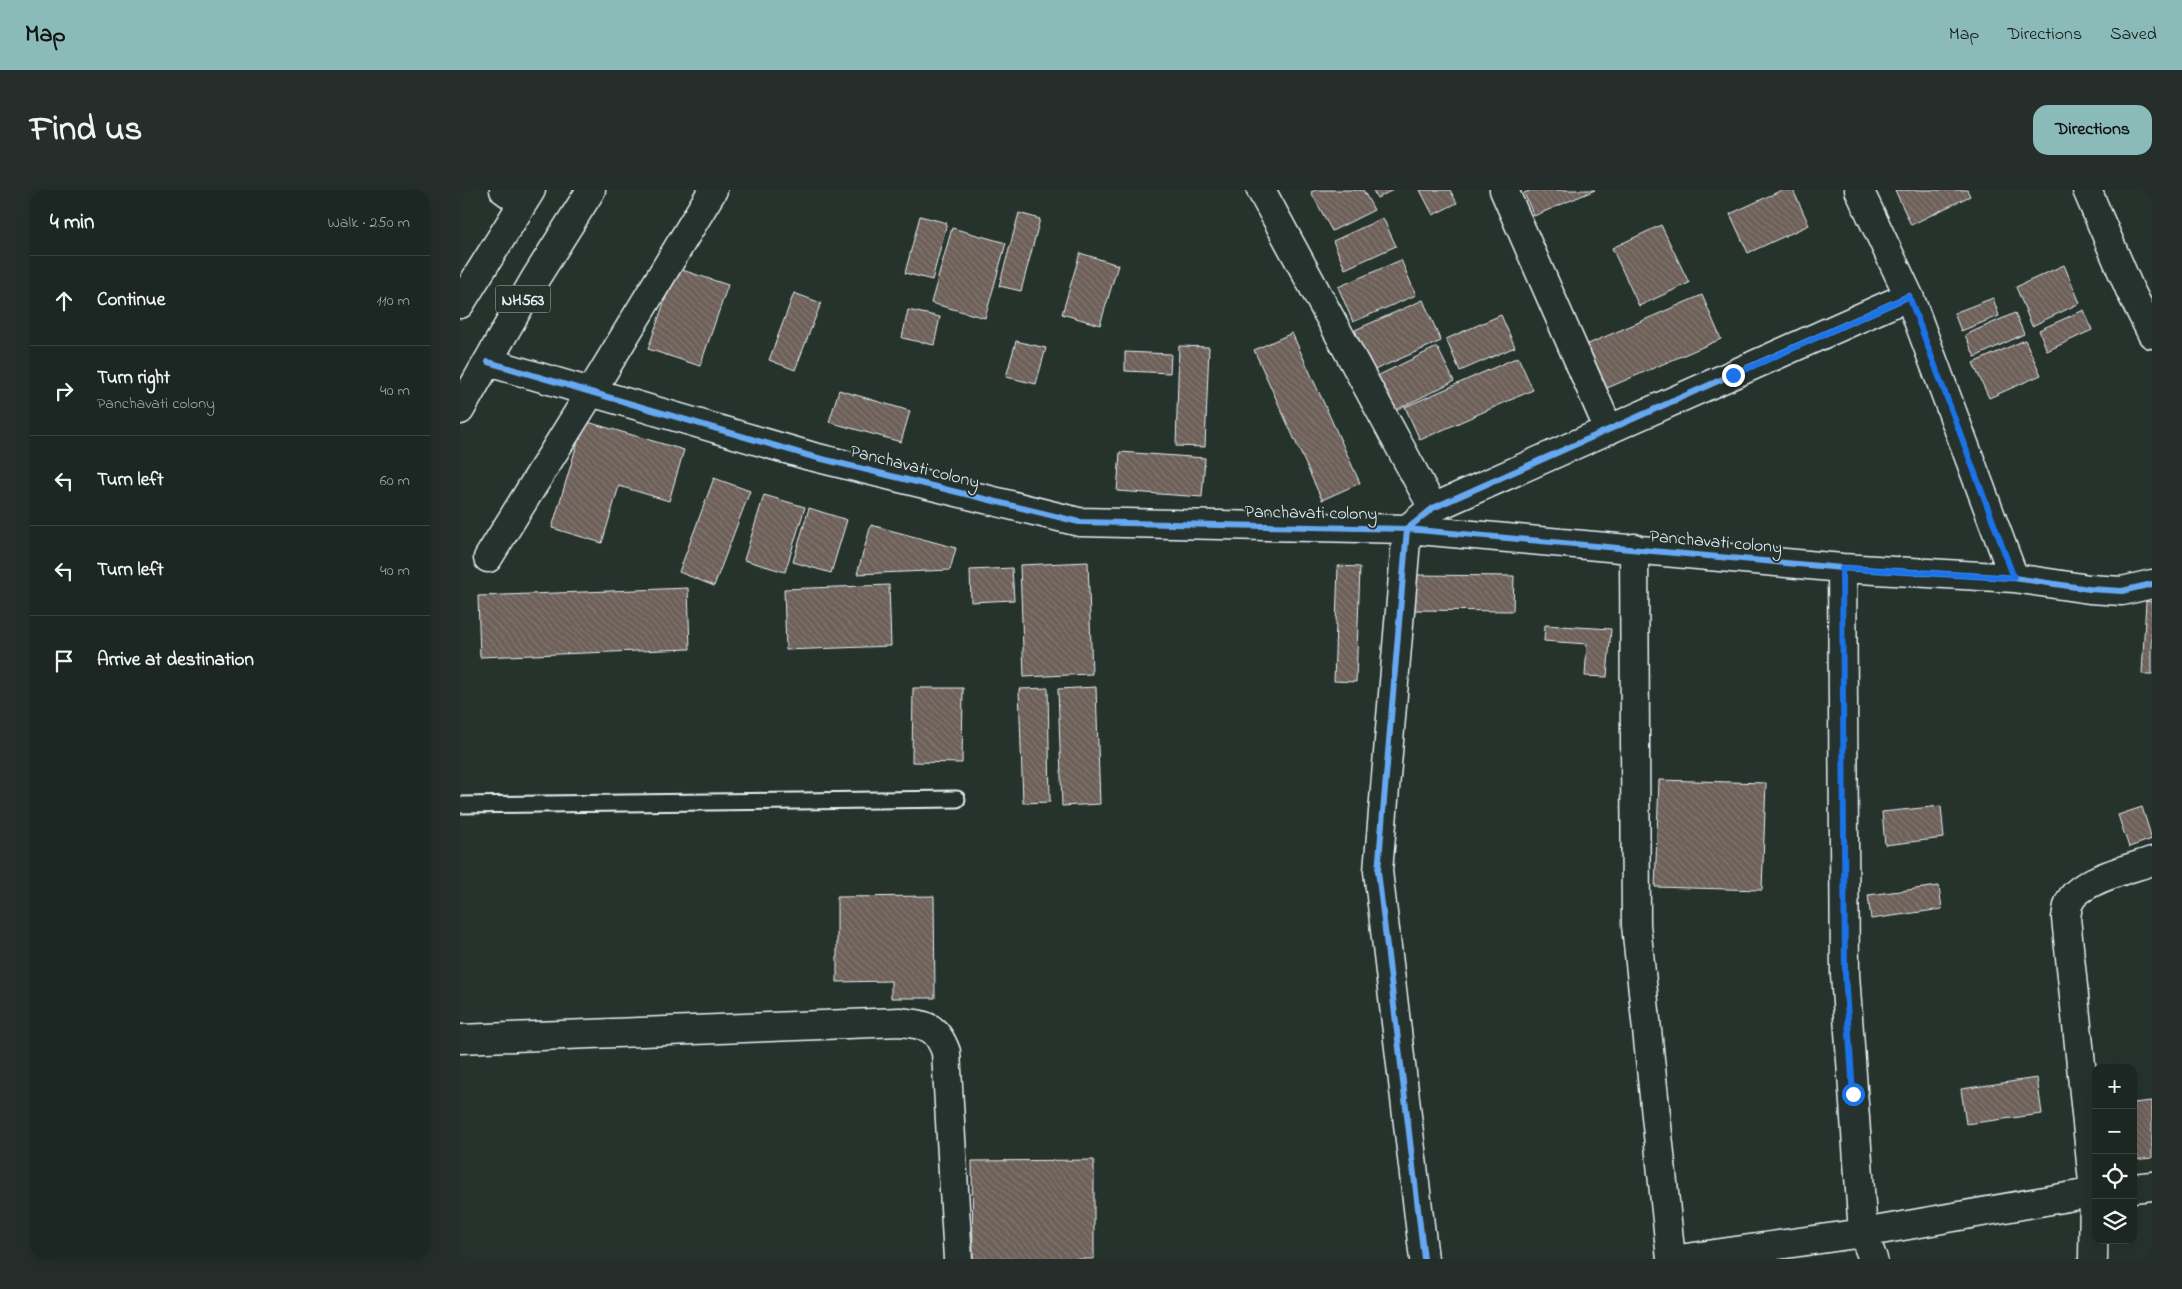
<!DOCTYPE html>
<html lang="en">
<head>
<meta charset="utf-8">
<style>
  :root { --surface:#1c2622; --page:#252e2a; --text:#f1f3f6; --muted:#a0a5a5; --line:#3a4340; --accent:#8bbbb9 }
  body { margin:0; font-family:"Indie Flower",sans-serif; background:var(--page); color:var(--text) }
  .controls { position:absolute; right:15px; bottom:15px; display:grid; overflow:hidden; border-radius:10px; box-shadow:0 5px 20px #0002 }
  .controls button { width:45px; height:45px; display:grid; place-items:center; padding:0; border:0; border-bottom:1px solid var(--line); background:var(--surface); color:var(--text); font:25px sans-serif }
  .stop { position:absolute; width:15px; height:15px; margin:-11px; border:4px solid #1a73e8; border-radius:50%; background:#fff }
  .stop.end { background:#1a73e8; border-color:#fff; box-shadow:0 1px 5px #0008 }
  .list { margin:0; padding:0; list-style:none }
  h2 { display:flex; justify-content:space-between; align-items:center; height:65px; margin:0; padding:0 20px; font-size:21px }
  h2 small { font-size:16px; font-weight:400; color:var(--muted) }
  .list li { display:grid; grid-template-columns:32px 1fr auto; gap:15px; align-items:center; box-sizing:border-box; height:90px; padding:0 20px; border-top:1px solid var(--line) }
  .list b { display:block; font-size:19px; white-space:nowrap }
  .list p { margin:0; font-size:16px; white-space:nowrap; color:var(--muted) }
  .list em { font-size:16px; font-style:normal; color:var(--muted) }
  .icon { flex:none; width:28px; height:28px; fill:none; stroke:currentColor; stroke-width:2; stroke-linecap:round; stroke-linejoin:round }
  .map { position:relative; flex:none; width:1692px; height:1069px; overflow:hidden; border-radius:15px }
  header { display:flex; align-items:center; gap:30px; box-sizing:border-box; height:70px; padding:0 25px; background:var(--accent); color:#111 }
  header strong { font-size:24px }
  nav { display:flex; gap:28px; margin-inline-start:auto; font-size:18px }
  .intro { display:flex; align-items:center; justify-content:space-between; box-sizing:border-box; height:120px; padding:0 30px }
  h1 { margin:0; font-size:35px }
  .button { padding:12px 22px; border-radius:15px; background:var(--accent); color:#111; font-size:18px; font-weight:700 }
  main { display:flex; gap:30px; padding:0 30px }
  aside { flex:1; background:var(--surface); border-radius:15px; box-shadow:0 5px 20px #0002 }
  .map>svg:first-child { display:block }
  .building { fill:url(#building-back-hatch); stroke:#e8f1f8 }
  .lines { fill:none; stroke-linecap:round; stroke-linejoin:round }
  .service-casing { stroke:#e8f1f8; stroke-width:19 }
  .minor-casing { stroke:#e8f1f8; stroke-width:31 }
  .trunk-casing { stroke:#e8f1f8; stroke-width:31 }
  .service { stroke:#26332d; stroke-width:15 }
  .minor { stroke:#26332d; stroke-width:28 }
  .trunk { stroke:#26332d; stroke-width:28 }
  .cycleway-casing { stroke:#26332d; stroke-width:9 }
  .cycleway { stroke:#66a8f1; stroke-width:6 }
  .route { stroke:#1a73e8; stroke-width:6 }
  .labels { text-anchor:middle; stroke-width:4; stroke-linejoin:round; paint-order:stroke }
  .shield { fill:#26332d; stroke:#aeb8bb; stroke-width:1 }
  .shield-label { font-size:16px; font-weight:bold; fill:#e8f1f8 }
  .street-label { font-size:18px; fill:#e8f1f8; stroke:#26332d }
</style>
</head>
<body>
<header>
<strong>Map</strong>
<nav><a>Map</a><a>Directions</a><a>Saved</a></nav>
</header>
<div class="intro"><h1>Find us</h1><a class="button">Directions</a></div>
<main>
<aside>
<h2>4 min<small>Walk · 250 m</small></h2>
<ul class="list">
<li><svg class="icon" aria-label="ahead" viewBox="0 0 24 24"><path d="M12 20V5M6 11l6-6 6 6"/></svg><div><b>Continue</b></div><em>110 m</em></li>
<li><svg class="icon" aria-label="right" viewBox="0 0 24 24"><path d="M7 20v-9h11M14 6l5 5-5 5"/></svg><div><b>Turn right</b><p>Panchavati colony</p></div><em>40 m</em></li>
<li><svg class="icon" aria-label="left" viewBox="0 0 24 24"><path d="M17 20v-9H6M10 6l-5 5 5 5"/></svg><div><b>Turn left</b></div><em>60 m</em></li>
<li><svg class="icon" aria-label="left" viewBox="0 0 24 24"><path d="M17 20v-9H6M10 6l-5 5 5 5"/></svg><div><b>Turn left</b></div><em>40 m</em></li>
<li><svg class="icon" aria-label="arrive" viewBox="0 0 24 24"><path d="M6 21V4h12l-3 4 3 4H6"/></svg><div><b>Arrive at destination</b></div></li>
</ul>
</aside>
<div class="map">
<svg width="1692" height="1069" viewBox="0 0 1692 1069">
  <defs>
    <pattern id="building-back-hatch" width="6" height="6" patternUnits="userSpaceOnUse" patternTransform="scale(1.25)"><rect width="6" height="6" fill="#6d6059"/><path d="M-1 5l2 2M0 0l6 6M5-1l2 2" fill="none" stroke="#827772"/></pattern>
  </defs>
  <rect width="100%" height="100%" fill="#26332d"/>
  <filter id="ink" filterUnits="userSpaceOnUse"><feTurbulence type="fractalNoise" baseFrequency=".02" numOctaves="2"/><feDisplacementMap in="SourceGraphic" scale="10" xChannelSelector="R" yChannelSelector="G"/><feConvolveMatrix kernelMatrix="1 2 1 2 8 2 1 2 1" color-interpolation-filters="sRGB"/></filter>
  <g filter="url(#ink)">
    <path class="building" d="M856 0H903L914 20 872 41 851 2Z
      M913 0H933L917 8Z
      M960 0H990L997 13 973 25Z
      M1072 0H1135L1074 26 1064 3Z
      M1322 0H1333L1349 35 1288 63 1270 24Z
      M1435 0H1507L1510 6 1451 35Z
      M559 23 580 29 561 101 539 96Z
      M460 26 487 33 472 90 445 83Z
      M923 28 936 56 885 79 873 51Z
      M1201 35 1229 93 1179 116 1152 58Z
      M492 38 546 53 525 128 471 113Z
      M620 63 658 75 640 135 602 124Z
      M941 70 956 105 893 132 878 97Z
      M1604 75 1620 113 1572 136 1556 97Z
      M216 78 268 95 240 176 188 159Z
      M334 103 361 113 335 180 309 170Z
      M1242 105 1261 149 1138 202 1119 158Z
      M1533 108 1539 126 1501 141 1494 123Z
      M963 110 981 151 912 181 895 140Z
      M448 120 480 127 474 155 442 148Z
      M1624 120 1632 140 1587 161 1579 140Z
      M1555 123 1564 144 1515 167 1505 145Z
      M1041 125 1055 157 1000 181 986 149Z
      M832 143 900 293 862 310 794 160Z
      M1565 150 1581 185 1529 208 1513 173Z
      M556 151 586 158 576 194 546 187Z
      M719 156 749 157 745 257 716 256Z
      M977 157 994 191 932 222 915 187Z
      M665 162 711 164 710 183 665 181Z
      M1058 167 1073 200 960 250 945 217Z
      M379 200 450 221 441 252 369 232Z
      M124 231 224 260 209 311 159 296 142 353 92 338Z
      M660 262 745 268 742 307 657 301Z
      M254 288 290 301 254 396 219 382Z
      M304 305 345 317 325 382 284 370Z
      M349 318 387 330 371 383 333 372Z
      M411 335 496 358 490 380 397 384Z
      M628 372 632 484 564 487 560 375Z
      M878 376 900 377 896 492 874 491Z
      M552 378 554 410 511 412 510 380Z
      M955 385 1054 386 1053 421 954 420Z
      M429 395 431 456 326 460 324 399Z
      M228 398 230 459 20 467 18 406Z
      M1686 411 1692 412V484H1682Z
      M1085 435 1151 439 1147 487 1125 486 1127 454 1084 451Z
      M636 497 640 614 602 616 598 499Z
      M453 498H503L502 573 452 572Z
      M588 498 590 612 563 613 559 499Z
      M1199 590 1306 593 1302 700 1195 697Z
      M1481 616 1484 648 1425 655 1422 622Z
      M1682 617 1692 649 1669 657 1658 625Z
      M1479 696 1482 719 1411 729 1408 705Z
      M474 706 475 808H431V791L377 792V707Z
      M1577 888 1582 924 1506 934 1501 899Z
      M1692 911V968L1673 970V913Z
      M634 970V1069H513L512 971Z"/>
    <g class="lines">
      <defs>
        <path id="service" d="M0 615 497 609"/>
        <path id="minor" d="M44 0 62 13
          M801 0 973 318
          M1044 0 1149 240
          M1399 0 1449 106 1554 388
          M1627 0 1670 100 1692 144
          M28 172 350 266 619 332 947 339 1382 378 1554 388 1629 399 1662 401 1692 394
          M1174 358 1176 735 1211 1069
          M28 368 131 202 253 0
          M1382 378 1385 784 1403 1043 1413 1069
          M0 849 440 832C466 835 476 835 486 862L498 1069
          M1673 998 1692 996
          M964 1069 918 681 947 339 973 318 1449 106
          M1219 1069 1403 1043 1636 1002
          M1633 1069 1634 1002 1606 728C1607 724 1607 717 1609 713 1618 690 1670 679 1692 671"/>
        <path id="trunk" d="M0 114 71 0
          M0 220 75 89 131 0"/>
      </defs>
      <use href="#service" class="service-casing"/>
      <use href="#minor" class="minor-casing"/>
      <use href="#trunk" class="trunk-casing"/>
      <use href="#service" class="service"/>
      <use href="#minor" class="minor"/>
      <use href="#trunk" class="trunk"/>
      <defs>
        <path id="cycleway" d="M28 172 350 266 619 332 947 339 1382 378 1554 388 1629 399 1662 401 1692 394
          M964 1069 918 681 947 339 973 318 1449 106"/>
      </defs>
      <use href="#cycleway" class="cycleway-casing"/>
      <use href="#cycleway" class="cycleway"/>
    </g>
  </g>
  <g class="lines" filter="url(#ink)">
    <path class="route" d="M1273 185 1449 106 1554 388 1382 378 1385 784 1393 904"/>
  </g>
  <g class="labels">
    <rect class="shield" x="35.5" y="95.5" width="55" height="27" rx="4"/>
    <g class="shield-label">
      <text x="63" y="115">NH563</text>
    </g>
    <g class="street-label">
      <text transform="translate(455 276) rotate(14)" y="6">Panchavati colony</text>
      <text transform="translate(851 322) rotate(1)" y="6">Panchavati colony</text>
      <text transform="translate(1256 351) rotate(5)" y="6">Panchavati colony</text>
    </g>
  </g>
</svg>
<div class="controls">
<button>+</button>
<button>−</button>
<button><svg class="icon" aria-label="locate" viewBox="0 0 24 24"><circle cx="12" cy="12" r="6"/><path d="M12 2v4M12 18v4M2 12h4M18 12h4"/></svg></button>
<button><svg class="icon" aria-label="layers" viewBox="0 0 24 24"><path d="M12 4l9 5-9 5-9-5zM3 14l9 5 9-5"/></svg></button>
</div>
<div class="stop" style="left:1393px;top:904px"></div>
<div class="stop end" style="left:1273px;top:185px"></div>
</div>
</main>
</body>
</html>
